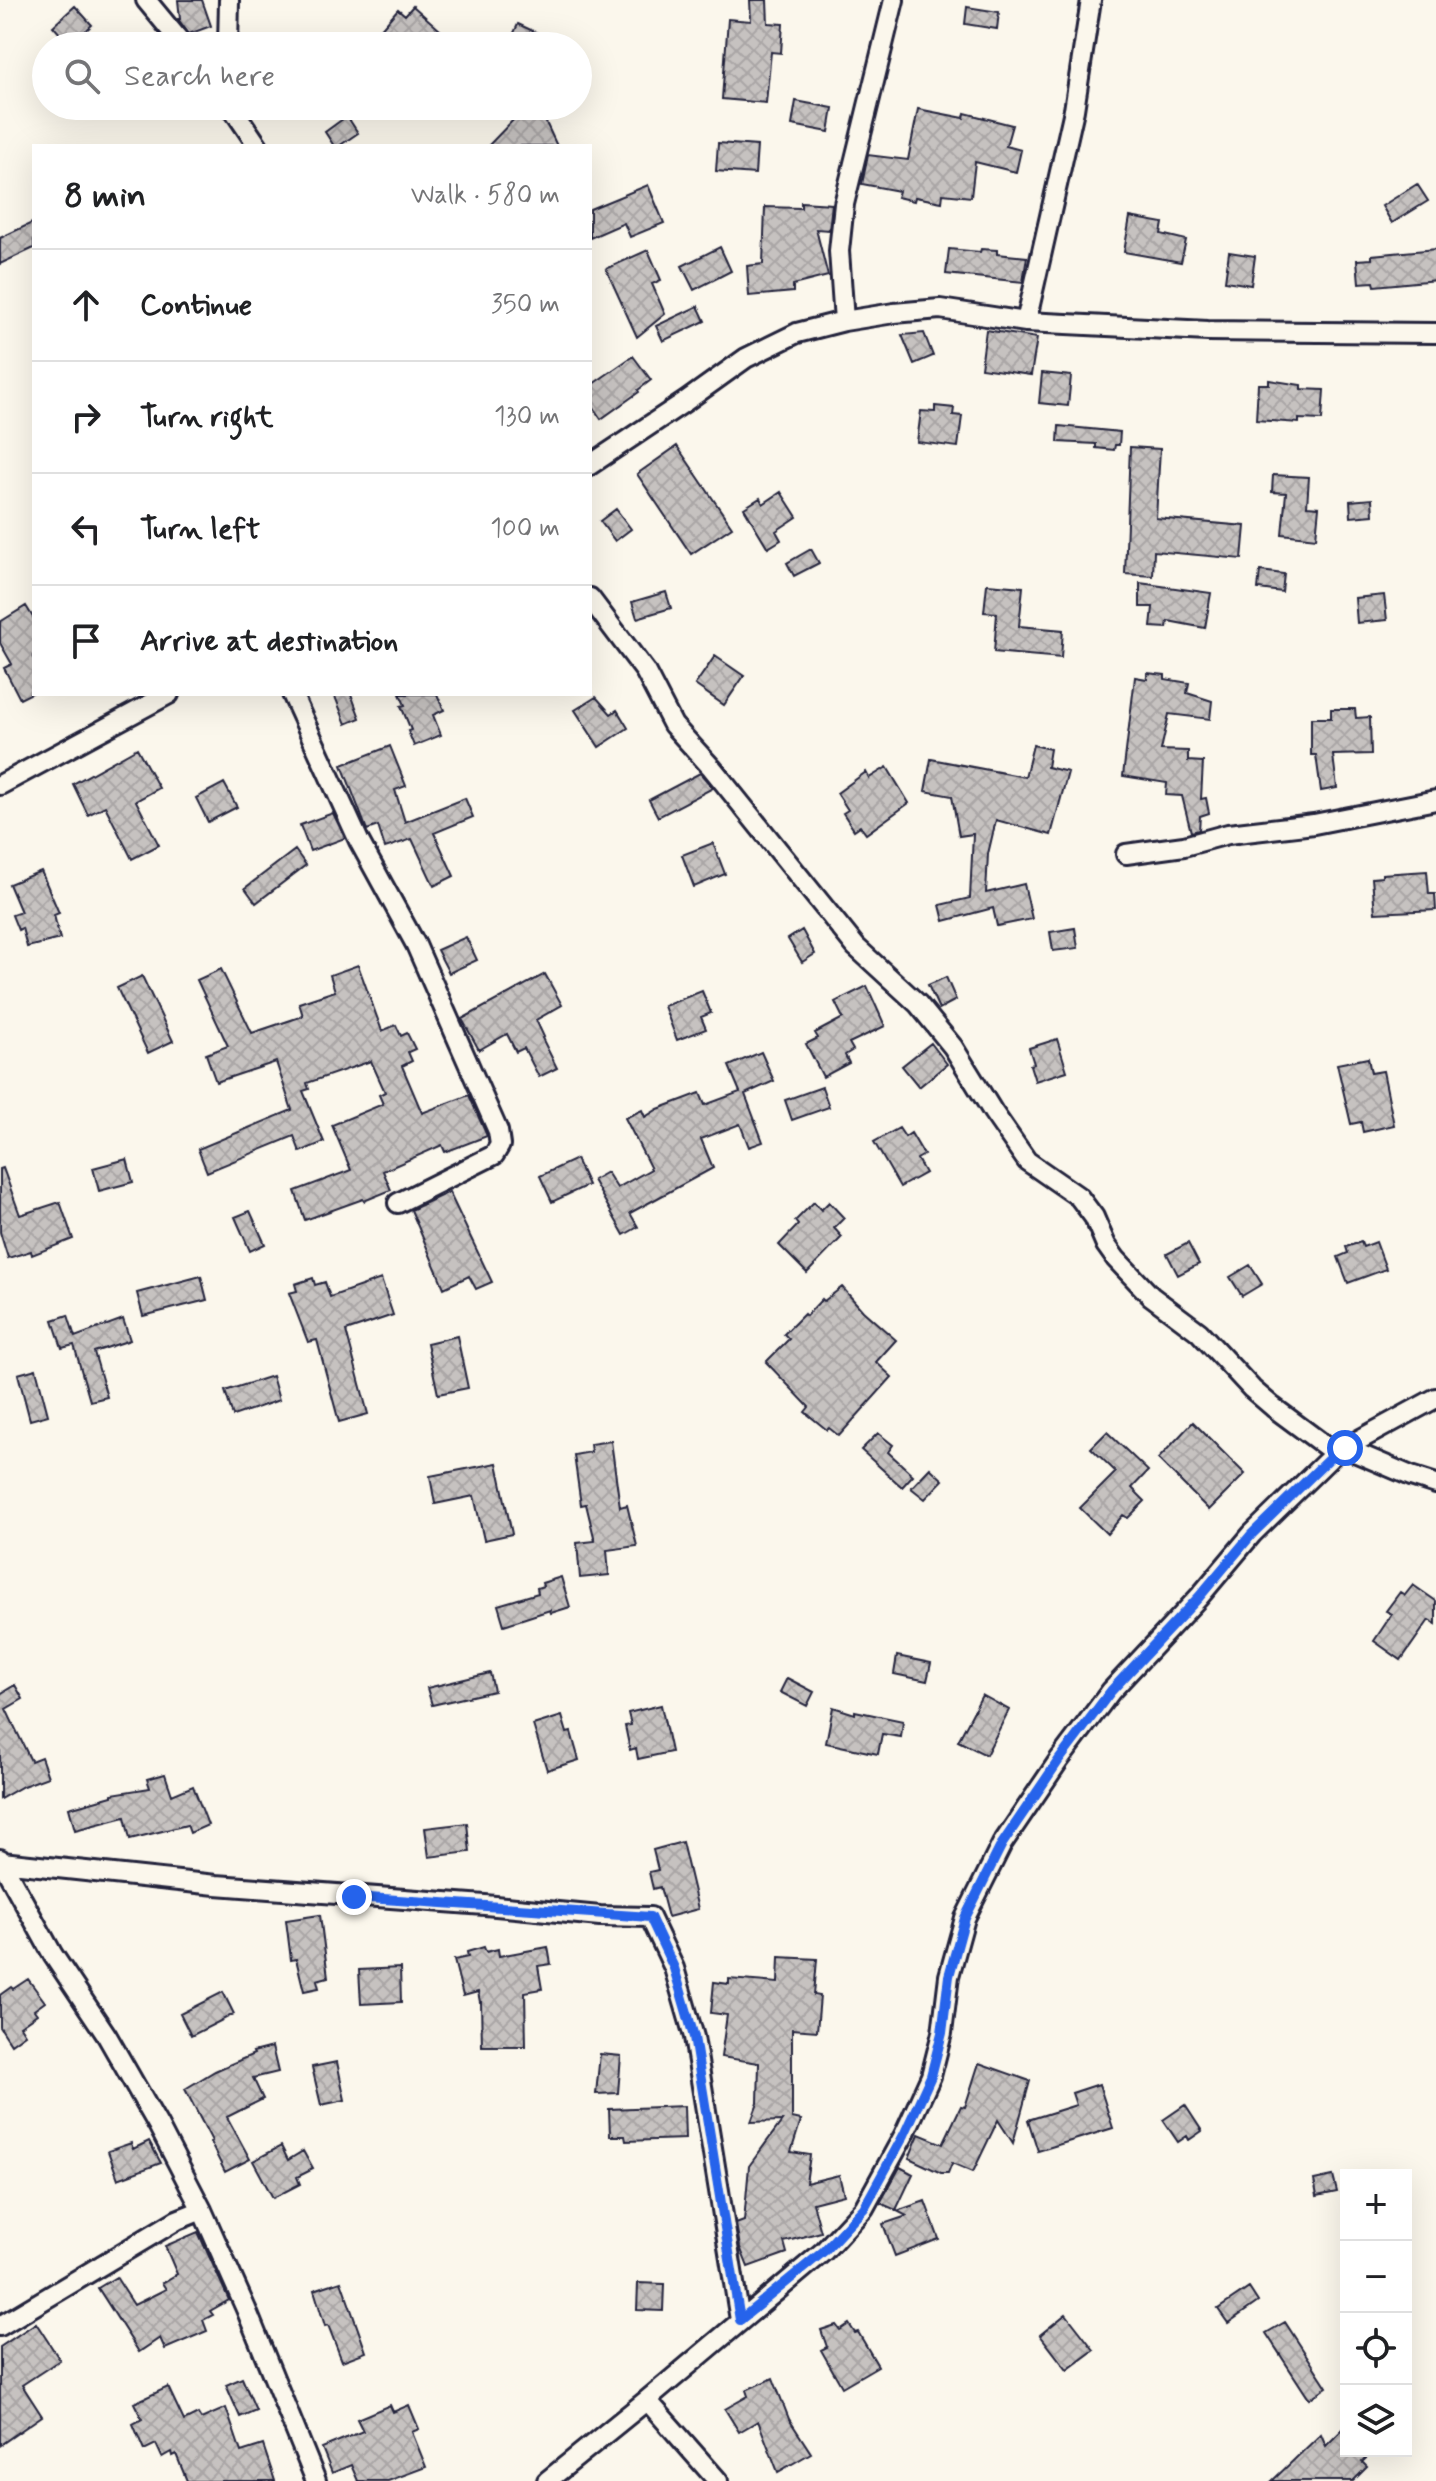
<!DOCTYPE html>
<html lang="en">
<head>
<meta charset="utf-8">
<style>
  :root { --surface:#fff; --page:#f2f2f2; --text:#202124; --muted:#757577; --line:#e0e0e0 }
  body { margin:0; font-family:Mynerve,sans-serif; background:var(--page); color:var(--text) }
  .controls { position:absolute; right:24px; bottom:24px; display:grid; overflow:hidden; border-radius:0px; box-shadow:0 8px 32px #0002 }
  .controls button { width:72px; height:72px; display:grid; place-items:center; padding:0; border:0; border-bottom:2px solid var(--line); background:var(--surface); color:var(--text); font:40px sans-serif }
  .stop { position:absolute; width:24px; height:24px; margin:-18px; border:6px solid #2563eb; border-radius:50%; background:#fff }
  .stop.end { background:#2563eb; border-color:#fff; box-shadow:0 2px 8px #0008 }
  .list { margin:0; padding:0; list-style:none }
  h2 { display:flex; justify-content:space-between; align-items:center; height:104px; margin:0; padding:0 32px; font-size:34px }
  h2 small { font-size:26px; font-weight:400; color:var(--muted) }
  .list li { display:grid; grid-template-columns:52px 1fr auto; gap:24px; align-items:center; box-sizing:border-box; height:112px; padding:0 32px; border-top:2px solid var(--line) }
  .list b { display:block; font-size:30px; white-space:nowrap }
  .list em { font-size:26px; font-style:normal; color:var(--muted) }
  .icon { flex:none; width:44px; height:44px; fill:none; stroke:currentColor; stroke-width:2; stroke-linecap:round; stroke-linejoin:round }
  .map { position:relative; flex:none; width:1436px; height:2481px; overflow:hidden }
  .search { position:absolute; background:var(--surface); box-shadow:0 8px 32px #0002; left:32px; top:32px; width:560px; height:88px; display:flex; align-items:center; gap:20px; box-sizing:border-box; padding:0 28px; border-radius:44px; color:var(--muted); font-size:30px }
  .panel { position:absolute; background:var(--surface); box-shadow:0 8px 32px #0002; left:32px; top:144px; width:560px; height:552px; border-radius:0px }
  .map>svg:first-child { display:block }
  .building { fill:url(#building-cross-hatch); stroke:#22223b; stroke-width:2 }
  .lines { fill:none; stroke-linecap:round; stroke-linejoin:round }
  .minor-casing { stroke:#22223b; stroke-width:24 }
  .minor { stroke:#fbf7ec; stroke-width:18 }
  .route { stroke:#2563eb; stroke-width:10 }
</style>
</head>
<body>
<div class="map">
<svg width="1436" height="2481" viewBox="0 0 1436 2481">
  <defs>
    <pattern id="building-cross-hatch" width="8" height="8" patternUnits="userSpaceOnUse" patternTransform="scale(2)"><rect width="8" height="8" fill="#c6c2c0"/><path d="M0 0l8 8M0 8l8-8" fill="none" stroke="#aaa6a6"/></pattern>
  </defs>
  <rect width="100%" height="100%" fill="#fbf7ec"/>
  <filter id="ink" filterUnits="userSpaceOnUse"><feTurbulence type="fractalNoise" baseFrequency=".0125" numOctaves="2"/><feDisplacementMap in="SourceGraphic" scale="16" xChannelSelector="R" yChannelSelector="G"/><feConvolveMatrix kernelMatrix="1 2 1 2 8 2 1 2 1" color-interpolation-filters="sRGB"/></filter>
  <g filter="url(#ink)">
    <path class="building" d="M178 0H202L211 26 189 34 178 19H180Z
      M750 0H767L768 23 783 24 781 53 771 52 766 103 722 99 728 19 751 21Z
      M75 6 92 25 70 45 53 26Z
      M413 6 440 30 429 42 425 39 419 46H397L379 31 398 9 405 15Z
      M967 7 999 12 997 29 965 24Z
      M518 24 565 46H508Z
      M796 101 833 108 829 132 792 125Z
      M918 109 964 118 965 113 1012 125 1006 146 1021 150 1016 172 975 162 971 197 943 194 942 202 915 197 914 201 897 197 899 191 862 184 868 155 908 160Z
      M542 114 557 146H488L517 116Z
      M347 116 358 133 339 146H334L325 132Z
      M718 143 757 146 755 174 716 171Z
      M1417 184 1428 201 1392 223 1382 206Z
      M648 185 664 223 630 237 624 223 590 238V209Z
      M801 202 832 204 829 230 816 229 828 276 793 285V292L749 296 747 266 763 264 765 207 801 208Z
      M1130 217 1163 223 1161 234 1186 240 1181 262 1124 252Z
      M34 222V248L0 264V238Z
      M720 247 731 271 694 290 682 266Z
      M949 249 980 252 981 249 997 250V254L1027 257 1023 282 946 274Z
      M1436 249V280L1375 286 1374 282 1359 283 1357 260 1372 259V255Z
      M648 250 661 280 652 284 665 314 637 337 606 269Z
      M1229 252 1255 256 1251 285 1225 281Z
      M698 306 705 321 663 341 656 326Z
      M986 330 1037 338 1031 375 981 368Z
      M924 333 933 356 914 364 902 335Z
      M633 356 651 380 638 390 639 392 601 419 590 403V386Z
      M1042 373 1071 376 1068 406 1039 403Z
      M1269 380 1301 385V389L1324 390 1322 420 1299 419V423L1256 420 1258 384H1269Z
      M935 406 954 408 953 415 962 416 958 447 917 442 921 411 935 412Z
      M1059 426 1120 432 1119 445H1115L1114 450 1096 448V444L1058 442Z
      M677 446 732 527 691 554 637 474Z
      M1130 447 1160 449 1156 518 1245 526 1242 559 1154 551 1153 576 1125 574Z
      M1273 475 1309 477 1307 506 1319 507 1316 538 1282 534 1286 493 1272 492Z
      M781 492 797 517 776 531 781 540 768 548 744 508 760 498 763 504Z
      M1372 499 1373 515 1351 517 1350 501Z
      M616 509 631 529 615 541 600 521Z
      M811 549 819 563 794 576 787 563Z
      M1260 571 1284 574 1282 592 1258 589Z
      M1140 583 1211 593 1205 628 1168 621 1167 628 1151 627 1153 607H1140Z
      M987 584 1023 587 1019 626 1063 630 1061 658 994 652 997 613 984 612Z
      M666 592 671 608 637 618 632 602Z
      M1384 595 1387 620 1357 623 1355 598Z
      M26 606 34 619V692L20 699 4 668 12 664 0 643V622Z
      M715 656 744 676 724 705 695 685Z
      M1147 673 1165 675V679L1189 683 1187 693 1212 701 1210 719 1169 714 1161 750 1188 751V761L1203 762 1201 799 1206 798 1209 813 1200 816 1199 830 1191 832 1182 796 1166 795 1167 783 1123 776 1135 677 1147 679Z
      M334 694H351L360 718 346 724Z
      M400 694H437L444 710 433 715 441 735 414 746 408 731 411 730 401 706 405 705Z
      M596 697 611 714 617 710 628 728 599 747 575 710Z
      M1331 709H1355L1356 718 1370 717 1371 754 1333 755 1337 788 1321 791 1316 755H1311V718H1331Z
      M1033 745 1050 749 1047 767 1068 772 1051 835 996 820 988 854 986 893 1024 884 1032 919 997 926 993 908 944 921 940 905 970 898 973 834 959 836 952 796 925 791 931 759 1025 777Z
      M390 746 406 786 395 790 405 822 465 798 473 817 434 833 454 876 434 886 412 839 385 848 378 826 367 830 342 765Z
      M137 748 159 788 136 801 159 845 132 859 105 806 88 815 73 784Z
      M887 767 909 803 866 834 860 826 854 830 843 813 848 810 837 793 866 772 869 778Z
      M700 773 713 788 658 817 649 800Z
      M224 783 237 807 208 822 196 798Z
      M333 813 345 838 310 851 300 825Z
      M713 843 725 874 694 887 682 855Z
      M295 850 306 865 256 903 245 888Z
      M41 871 59 913 54 915 60 939 27 947 22 928 18 930 12 915 21 912 9 884Z
      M1427 871 1429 894H1435L1436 910 1375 913 1372 878 1382 877V874Z
      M1075 928 1078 948 1053 951 1050 932Z
      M802 930 815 954 802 962 788 939Z
      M466 937 477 960 449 973 437 950Z
      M358 965 382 1031 396 1025 401 1036 407 1033 415 1049 408 1052 412 1061 402 1066 422 1113 469 1095 487 1136 445 1152 442 1145 383 1171 391 1190 364 1201 363 1199 305 1220 295 1191 351 1170 332 1125 383 1104 379 1095 385 1092 371 1061 307 1083 309 1089 303 1091 324 1142 300 1152 294 1136 207 1172 198 1149 292 1110 276 1062 216 1082 206 1054 228 1046 197 980 221 969 252 1033 303 1016 299 1003 335 991 330 975Z
      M545 974 562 1005 536 1020 544 1037 542 1038 557 1068 539 1077 524 1048 516 1052 507 1034 479 1050 462 1019Z
      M142 976 173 1041 148 1053 117 988Z
      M946 977 956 1000 939 1009 928 985Z
      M867 986 885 1026 849 1043 853 1050 845 1055 849 1063 823 1077 806 1044 818 1038 815 1033 843 1018 835 1002Z
      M702 991 711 1013 701 1017 706 1029 677 1040 664 1006Z
      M1057 1039 1067 1071 1035 1081 1030 1065 1034 1064 1029 1048Z
      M931 1043 947 1064 919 1087 902 1066Z
      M761 1052 774 1081 745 1094 763 1142 749 1147 740 1124 701 1139 713 1168 630 1213 638 1227 624 1235 593 1180 607 1172 617 1188 651 1169 625 1118 642 1110 645 1117 658 1109 700 1093 705 1105 740 1092 729 1066Z
      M1368 1058 1371 1073 1383 1071 1394 1125 1363 1132 1361 1122 1351 1124 1337 1064Z
      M822 1087 829 1107 792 1120 785 1100Z
      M899 1128 905 1137 911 1133 924 1155 917 1159 925 1173 900 1187 874 1142Z
      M127 1159 133 1182 99 1191 93 1168Z
      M576 1159 588 1185 552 1202 540 1176Z
      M3 1168 20 1215 60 1202 73 1239 32 1255 31 1251 8 1258 0 1232V1169Z
      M449 1192 492 1282 476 1289 469 1276 444 1288 411 1210Z
      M814 1202 821 1210 829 1202 844 1218 834 1228 842 1237 807 1273 779 1245 798 1225 795 1221Z
      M250 1211 265 1244 250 1251 235 1217Z
      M1361 1242 1363 1247 1376 1242 1386 1269 1348 1283 1338 1257 1348 1253 1346 1247Z
      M1188 1243 1199 1264 1178 1275 1167 1254Z
      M1250 1265 1262 1284 1242 1296 1230 1277Z
      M201 1276 207 1300 143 1316 137 1293Z
      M313 1278 315 1285 325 1282 330 1297 381 1279 393 1315 346 1331 368 1414 339 1422 317 1340 308 1342 289 1293 297 1291 295 1284Z
      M842 1287 863 1311 896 1340 876 1362 892 1377 839 1436 829 1428 827 1430 805 1412 809 1407 766 1362 789 1339 784 1334 804 1314 806 1316 822 1299 824 1301Z
      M68 1315 75 1337 123 1319 130 1340 94 1352 107 1397 90 1401 74 1345 62 1348 53 1320Z
      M457 1336 468 1388 438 1394 427 1343Z
      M36 1369 48 1415 30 1420 18 1374Z
      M272 1376 279 1400 233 1416 225 1391Z
      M1193 1422 1245 1474 1209 1510 1158 1459Z
      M1107 1432 1148 1471 1132 1488 1145 1501 1128 1518 1123 1515 1107 1534 1080 1508 1116 1472 1091 1448Z
      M878 1433 893 1445 888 1452 913 1475 902 1487 861 1450Z
      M611 1441 620 1507 627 1505 637 1546 607 1550 609 1575 580 1578 577 1543 595 1541 586 1504 581 1505 574 1455 591 1452 590 1444Z
      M497 1463 512 1534 484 1540 474 1496 435 1504 430 1476Z
      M930 1468 943 1480 925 1499 911 1488Z
      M561 1577 570 1607 551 1613 550 1610 504 1625 498 1605 538 1593 537 1588 543 1586 542 1583Z
      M1413 1585 1436 1601V1624L1429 1620 1401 1660 1374 1641 1392 1614 1386 1611 1400 1592 1405 1595Z
      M897 1656 931 1663 927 1681 894 1674Z
      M490 1673 494 1691 432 1705 427 1688Z
      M787 1678 814 1692 807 1706 780 1692Z
      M15 1685 23 1699 6 1709 31 1761 41 1757 48 1777 23 1786 0 1799V1694Z
      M982 1695 1009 1710 986 1755 958 1741Z
      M661 1705 671 1752 638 1759 636 1748 630 1750 625 1726 631 1725 628 1713Z
      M833 1707 855 1714V1711L903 1721 901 1737 882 1734 878 1754 826 1743Z
      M562 1716 567 1733 571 1732 579 1760 547 1770 533 1725Z
      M165 1774 172 1795 193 1786 208 1825 190 1833 187 1825 130 1839 125 1817 75 1830 69 1808 112 1796V1794L150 1788 147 1779Z
      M467 1823 470 1852 429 1857 425 1828Z
      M682 1842 698 1909 668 1917 660 1887 653 1889 649 1872 658 1870 653 1850Z
      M320 1915 328 1977 317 1980 319 1988 304 1991 296 1959 291 1960 286 1920Z
      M484 1947 486 1952 498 1949 499 1956 548 1947 551 1964 538 1966 542 1989 525 1992 526 2046H482L481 2002H480L478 1992 463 1996 454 1960 468 1957 467 1952Z
      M779 1957 817 1959 814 1995 820 1996 817 2031 792 2029V2118L801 2120 791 2152 810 2155 806 2183 839 2175 844 2195 813 2203 821 2232 784 2242 787 2253 748 2267 740 2247 736 2224 744 2221 749 2166 782 2121 751 2122 758 2103 759 2063 721 2057 727 2015 711 2013 714 1982 729 1984V1979L778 1983Z
      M400 1968 401 2002 361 2004 359 1970Z
      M28 1979 45 2002 34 2010 37 2014 20 2026 25 2034 11 2044 0 2027V1995L11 1987 13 1989Z
      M223 1992 234 2014 191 2036 180 2014Z
      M272 2047 278 2072 253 2078 263 2099 227 2117 250 2159 225 2172 210 2142 212 2141 185 2089 215 2071 254 2054 253 2052Z
      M600 2054 621 2056 618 2093 596 2094Z
      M337 2062 345 2100 321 2105 312 2067Z
      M979 2063 1030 2081 1013 2143 998 2120 973 2172 952 2163 948 2173H941L909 2158 919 2134 943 2144 961 2106 965 2107Z
      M1099 2084 1113 2128 1038 2151 1028 2120 1076 2105 1072 2093Z
      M1185 2105 1202 2131 1189 2140 1187 2136 1178 2142 1163 2120Z
      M684 2106 685 2139 626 2141 625 2136H610L609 2109Z
      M149 2141 161 2163 118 2179 108 2151 131 2143 133 2149Z
      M281 2146 288 2160 303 2151 313 2169 297 2177 300 2184 273 2198 253 2161Z
      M900 2167 913 2174 896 2210 880 2203Z
      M1333 2176 1337 2192 1317 2196 1314 2180Z
      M925 2201 939 2239 895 2256 883 2224 907 2216 897 2211Z
      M198 2232 229 2300 210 2311 213 2315 203 2320 207 2331 165 2349 160 2338 139 2352 98 2288 116 2277 134 2305 166 2289 162 2283 177 2274 165 2246Z
      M341 2281 366 2352 342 2361 328 2325 325 2326 314 2290Z
      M638 2283 664 2284 663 2311 637 2310Z
      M1249 2288 1258 2302 1228 2323 1218 2309Z
      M1066 2314 1094 2350 1067 2370 1040 2335Z
      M1285 2322 1327 2387 1309 2399 1266 2333Z
      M36 2323 60 2360 22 2385 42 2416 0 2445V2347Z
      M849 2324 855 2333 858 2332 878 2366 842 2387 821 2350 827 2347 821 2330 836 2325 840 2330Z
      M242 2378 256 2410 240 2417 226 2385Z
      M773 2378 789 2419 811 2453 778 2472 758 2421 739 2432 725 2409 748 2396 746 2390Z
      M168 2387 184 2421 198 2414 201 2419 226 2408 241 2452 263 2445 275 2481H187L176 2454 172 2456 171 2452 162 2457 156 2444 144 2450 133 2424 142 2419 134 2403Z
      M390 2405 393 2412 409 2405 419 2429 412 2432 426 2467 388 2481H358L351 2465 332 2473 322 2448 363 2431 357 2419Z
      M1346 2426V2451H1374L1362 2462 1367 2467 1353 2481H1272L1321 2434 1326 2446Z"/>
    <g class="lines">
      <defs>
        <path id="minor" d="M146 0 184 46
          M228 46 229 0
          M231 106 258 146
          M844 321 839 251 844 204 894 0
          M1026 322 1074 110 1091 0
          M590 465 686 401 746 358 797 333 844 321 894 313 940 309 1026 322 1208 331 1436 333
          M590 598 645 671 673 725 712 768 856 947 918 1004 953 1047 993 1112 1027 1161 1079 1197 1094 1217 1106 1245 1116 1259 1151 1296 1199 1332 1252 1389 1273 1407 1335 1453
          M292 694 359 841 416 945 498 1131 500 1145 494 1155 398 1203
          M0 785 169 694
          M1126 854 1184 846 1228 834 1314 824 1436 800
          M1345 1448 1411 1476 1436 1484
          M0 1859 53 1955 107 2036 158 2125 202 2210 246 2309 316 2481
          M2 1862 216 1885 485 1905 600 1916 650 1917 674 1968 694 2037 740 2320
          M0 2326 177 2220 202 2210
          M647 2400 718 2481
          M547 2481 647 2400 824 2251 864 2208 904 2135 931 2076 942 2033 949 1976 965 1918 1002 1844 1059 1760 1111 1691 1199 1597 1252 1534 1335 1453 1436 1398"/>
      </defs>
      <use href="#minor" class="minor-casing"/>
      <use href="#minor" class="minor"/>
    </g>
  </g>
  <g class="lines" filter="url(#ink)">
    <path class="route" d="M354 1897 650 1917 674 1968 694 2037 740 2320 824 2251 864 2208 904 2135 931 2076 942 2033 949 1976 965 1918 1002 1844 1059 1760 1111 1691 1199 1597 1252 1534 1335 1453 1345 1448"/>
  </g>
</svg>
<div class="controls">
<button>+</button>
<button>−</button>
<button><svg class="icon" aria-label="locate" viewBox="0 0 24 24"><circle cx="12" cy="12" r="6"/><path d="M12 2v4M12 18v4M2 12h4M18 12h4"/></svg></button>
<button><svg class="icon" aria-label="layers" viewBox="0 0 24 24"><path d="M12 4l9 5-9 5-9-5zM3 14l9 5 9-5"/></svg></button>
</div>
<div class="stop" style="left:1345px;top:1448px"></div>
<div class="stop end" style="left:354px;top:1897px"></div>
<div class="search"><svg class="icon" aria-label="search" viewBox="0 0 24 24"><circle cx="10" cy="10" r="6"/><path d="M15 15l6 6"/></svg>Search here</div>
<section class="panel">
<h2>8 min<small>Walk · 580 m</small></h2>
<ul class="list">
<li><svg class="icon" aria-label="ahead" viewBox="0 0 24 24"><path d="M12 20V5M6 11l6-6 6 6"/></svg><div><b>Continue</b></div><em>350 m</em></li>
<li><svg class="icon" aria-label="right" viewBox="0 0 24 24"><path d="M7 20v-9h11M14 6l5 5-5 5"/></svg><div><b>Turn right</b></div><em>130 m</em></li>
<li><svg class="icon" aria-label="left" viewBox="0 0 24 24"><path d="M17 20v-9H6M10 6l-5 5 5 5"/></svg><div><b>Turn left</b></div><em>100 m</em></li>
<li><svg class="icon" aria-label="arrive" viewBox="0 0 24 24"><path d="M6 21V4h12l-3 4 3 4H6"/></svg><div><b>Arrive at destination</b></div></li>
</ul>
</section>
</div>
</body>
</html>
